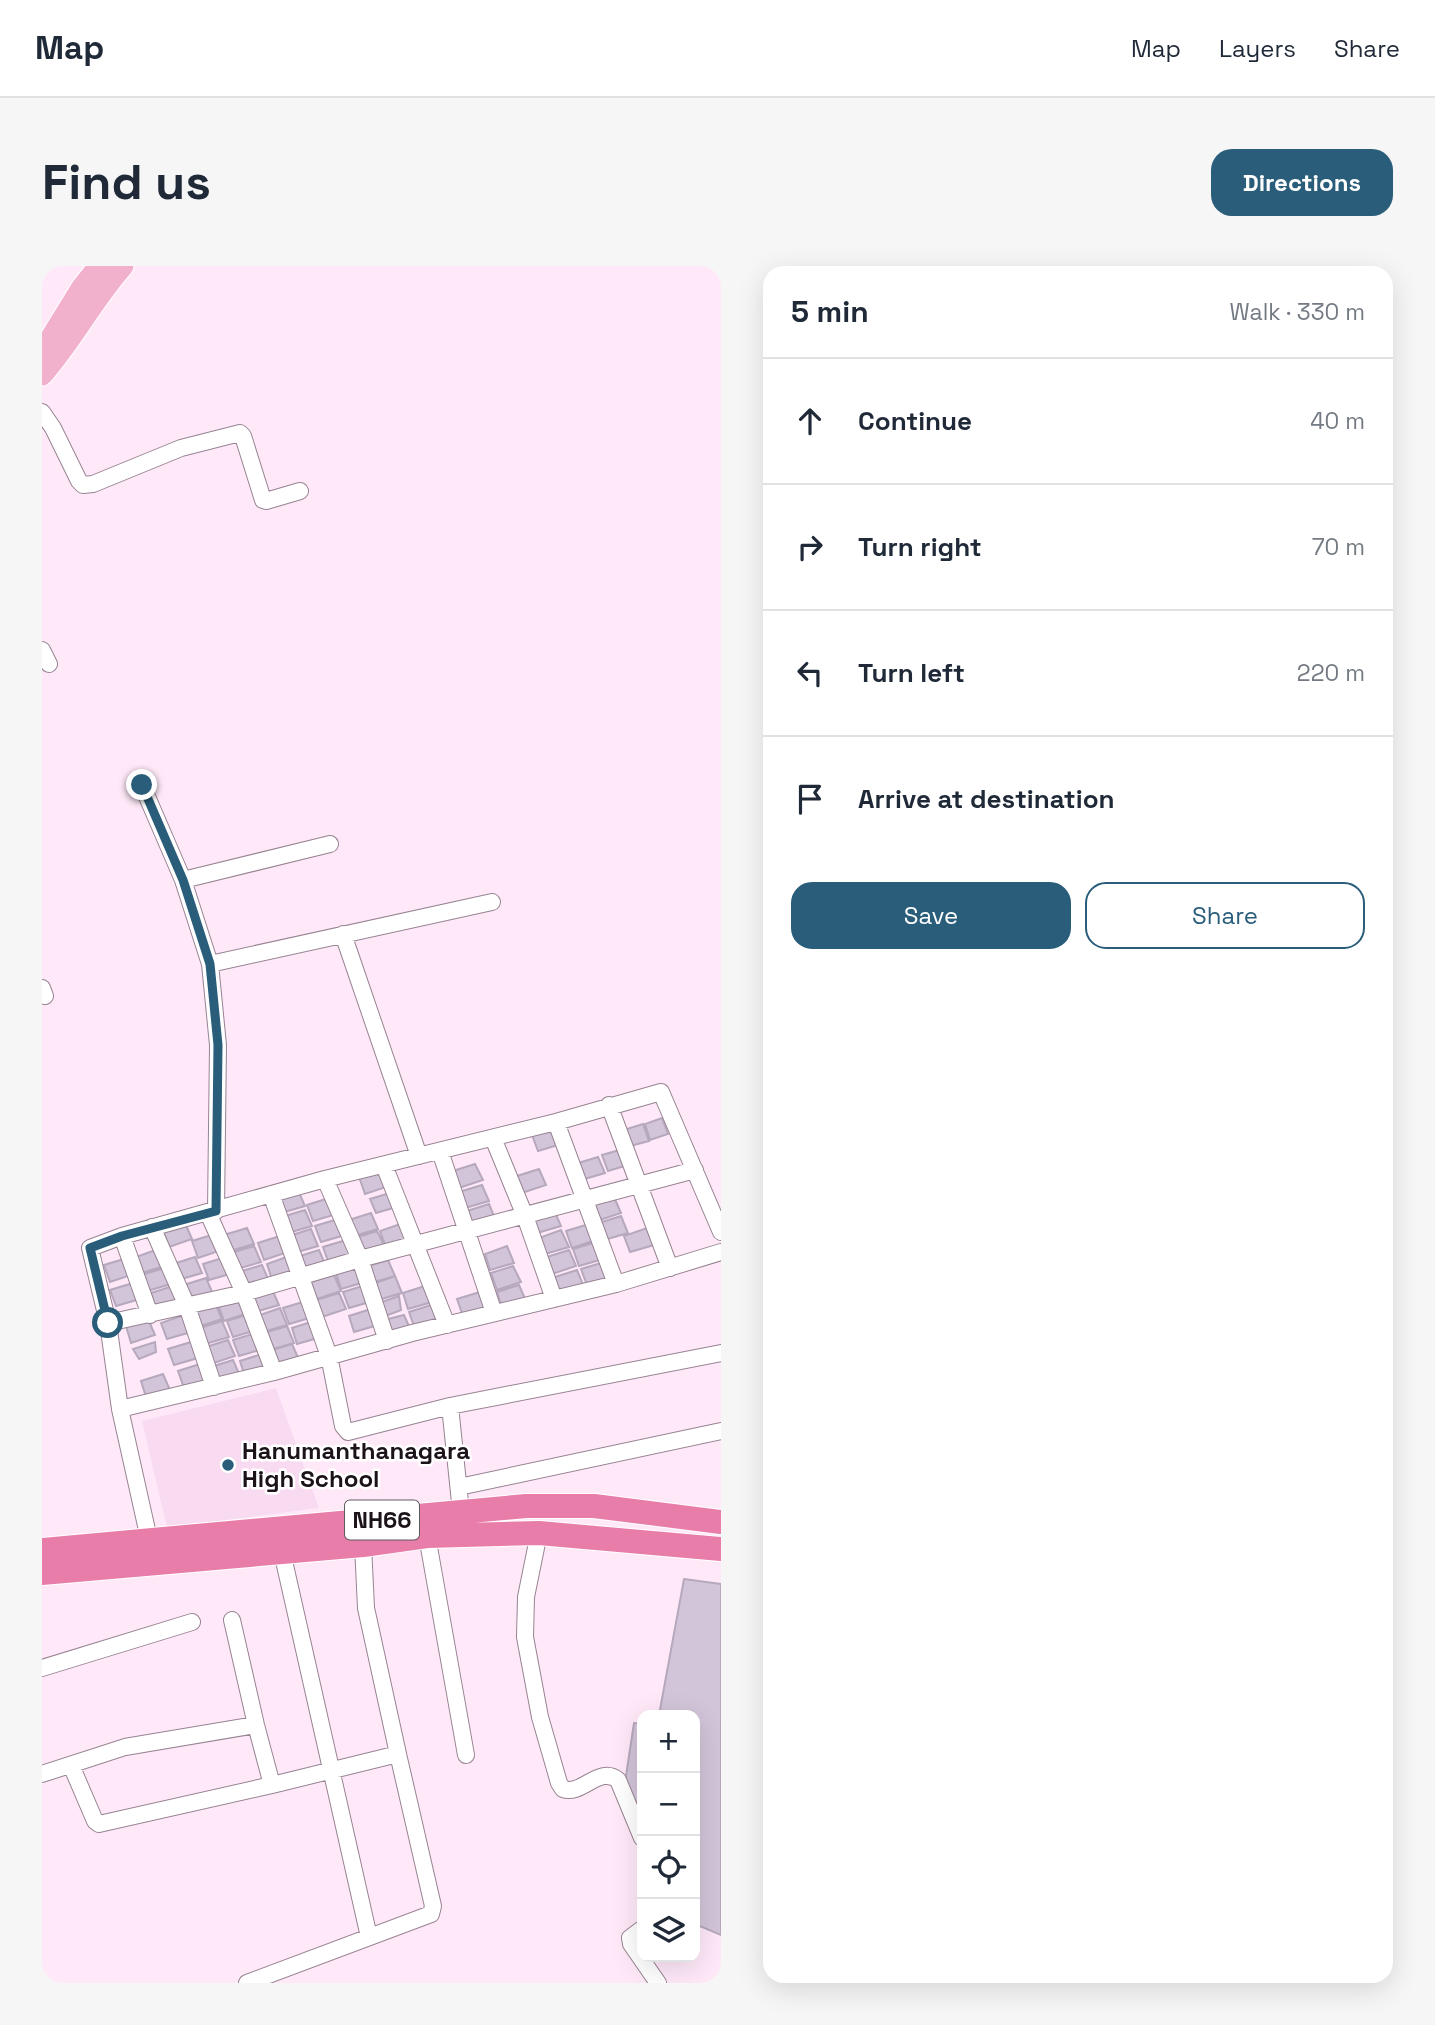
<!DOCTYPE html>
<html lang="en">
<head>
<meta charset="utf-8">
<style>
  :root { --surface:#fff; --page:#f6f6f7; --text:#1f2937; --muted:#747a83; --line:#e0e1e3; --accent:#295d7a }
  body { margin:0; font-family:"Space Grotesk",sans-serif; background:var(--page); color:var(--text) }
  .controls { position:absolute; right:21px; bottom:21px; display:grid; overflow:hidden; border-radius:14px; box-shadow:0 7px 28px #0002 }
  .controls button { width:63px; height:63px; display:grid; place-items:center; padding:0; border:0; border-bottom:2px solid var(--line); background:var(--surface); color:var(--text); font:35px sans-serif }
  .stop { position:absolute; width:21px; height:21px; margin:-16px; border:5px solid #295d7a; border-radius:50%; background:#fff }
  .stop.end { background:#295d7a; border-color:#fff; box-shadow:0 2px 7px #0008 }
  .list { margin:0; padding:0; list-style:none }
  h2 { display:flex; justify-content:space-between; align-items:center; height:91px; margin:0; padding:0 28px; font-size:30px }
  h2 small { font-size:23px; font-weight:400; color:var(--muted) }
  .list li { display:grid; grid-template-columns:46px 1fr auto; gap:21px; align-items:center; box-sizing:border-box; height:126px; padding:0 28px; border-top:2px solid var(--line) }
  .list b { display:block; font-size:26px; white-space:nowrap }
  .list em { font-size:23px; font-style:normal; color:var(--muted) }
  .actions { display:flex; gap:14px; padding:21px 28px }
  .actions a { flex:1; padding:16px 0; border:2px solid var(--accent); border-radius:21px; text-align:center; font-size:24px; color:var(--accent) }
  .actions .main { background:var(--accent); color:#fff }
  .icon { flex:none; width:38px; height:38px; fill:none; stroke:currentColor; stroke-width:2; stroke-linecap:round; stroke-linejoin:round }
  .map { position:relative; flex:none; width:679px; height:1717px; overflow:hidden; border-radius:21px }
  header { display:flex; align-items:center; gap:42px; box-sizing:border-box; height:98px; padding:0 35px; background:var(--surface); border-bottom:2px solid var(--line) }
  header strong { font-size:33px }
  nav { display:flex; gap:38px; margin-inline-start:auto; font-size:24px }
  .intro { display:flex; align-items:center; justify-content:space-between; box-sizing:border-box; height:168px; padding:0 42px }
  h1 { margin:0; font-size:49px }
  .button { padding:18px 32px; border-radius:21px; background:var(--accent); color:#fff; font-size:24px; font-weight:700 }
  main { display:flex; gap:42px; padding:0 42px }
  aside { flex:1; background:var(--surface); border-radius:21px; box-shadow:0 7px 28px #0002 }
  .map>svg:first-child { display:block }
  .built { fill:#f8dbf1 }
  .building { fill:#d2c4d9; stroke:#b6a8bd; stroke-width:2 }
  .lines { fill:none; stroke-linecap:round; stroke-linejoin:round }
  .minor-casing { stroke:#978392; stroke-width:18 }
  .major-casing { stroke:#fff; stroke-width:23 }
  .highway-casing { stroke:#fff; stroke-width:26 }
  .minor { stroke:#fff; stroke-width:16 }
  .major { stroke:#f1b1cc; stroke-width:21 }
  .highway { stroke:#e87daa; stroke-width:24 }
  .route { stroke:#295d7a; stroke-width:9 }
  .poi-dot { fill:#295d7a; stroke:#fff; stroke-width:2.5 }
  .labels { text-anchor:middle; stroke-width:5; stroke-linejoin:round; paint-order:stroke }
  .shield { fill:#fff; stroke:#5f5a5e; stroke-width:2 }
  .shield-label { font-size:23px; font-weight:bold; fill:#1b1319 }
  .poi-label { font-size:24px; font-weight:bold; fill:#1b1319; stroke:#fff; text-anchor:start }
</style>
</head>
<body>
<header>
<strong>Map</strong>
<nav><a>Map</a><a>Layers</a><a>Share</a></nav>
</header>
<div class="intro"><h1>Find us</h1><a class="button">Directions</a></div>
<main>
<div class="map">
<svg width="679" height="1717" viewBox="0 0 679 1717">
  <rect width="100%" height="100%" fill="#ffe9f9"/>
  <path class="built" d="M234 1122 277 1242 125 1262 100 1155Z"/>
  <path class="building" d="M620 852 626 868 608 874 603 858Z
    M601 858 607 875 588 880 582 864Z
    M512 862 520 878 496 885 490 869Z
    M581 883 586 899 566 905 560 889Z
    M556 891 563 907 539 914 533 898Z
    M433 898 441 914 417 922 411 905Z
    M497 903 504 919 480 927 475 910Z
    M340 904 347 920 323 928 317 911Z
    M440 919 447 935 423 942 417 926Z
    M256 924 263 940 239 947 234 931Z
    M348 927 351 942 334 947 328 933Z
    M572 931 579 947 555 955 549 938Z
    M287 932 295 948 271 955 265 939Z
    M447 938 454 955 430 962 425 945Z
    M263 944 270 960 246 967 240 951Z
    M512 944 519 960 495 967 490 951Z
    M329 947 336 963 312 970 307 954Z
    M579 950 586 967 562 974 557 957Z
    M296 953 303 969 279 976 273 960Z
    M143 957 150 973 127 981 121 964Z
    M361 957 368 974 344 981 338 965Z
    M547 958 554 974 530 982 524 965Z
    M205 962 212 978 188 985 182 969Z
    M605 962 612 979 588 986 582 970Z
    M269 963 276 980 252 987 247 970Z
    M519 964 527 981 503 988 497 972Z
    M335 965 343 981 319 988 313 972Z
    M173 968 180 984 156 992 150 975Z
    M238 970 246 986 222 994 216 977Z
    M304 974 311 990 287 998 281 981Z
    M554 976 561 993 537 1000 531 983Z
    M212 980 219 996 195 1003 189 987Z
    M465 980 472 997 448 1004 443 988Z
    M116 983 123 1000 99 1007 94 991Z
    M277 984 284 1000 260 1007 255 991Z
    M527 984 534 1000 510 1008 505 991Z
    M247 990 254 1007 230 1014 225 998Z
    M153 991 160 1007 136 1014 131 998Z
    M184 991 191 1007 167 1014 161 998Z
    M85 992 92 1008 68 1016 62 999Z
    M346 994 353 1010 329 1017 323 1001Z
    M559 997 566 1014 545 1019 539 1003Z
    M220 999 227 1015 203 1022 197 1006Z
    M316 1000 323 1016 299 1023 294 1007Z
    M471 1000 479 1016 455 1024 449 1007Z
    M122 1002 129 1018 105 1025 99 1009Z
    M535 1004 542 1021 518 1028 513 1011Z
    M292 1009 299 1025 275 1033 269 1016Z
    M353 1010 360 1027 336 1034 331 1018Z
    M164 1012 171 1028 147 1036 142 1019Z
    M91 1017 98 1033 74 1040 68 1024Z
    M324 1019 331 1035 307 1042 301 1026Z
    M477 1019 484 1035 460 1043 455 1026Z
    M131 1020 138 1036 114 1043 109 1027Z
    M383 1020 390 1036 366 1043 361 1027Z
    M230 1023 237 1039 213 1046 208 1030Z
    M438 1026 445 1042 421 1050 415 1033Z
    M297 1027 304 1043 280 1051 274 1034Z
    M357 1030 359 1044 341 1051 337 1037Z
    M199 1031 206 1047 182 1055 176 1038Z
    M264 1035 271 1051 247 1058 241 1042Z
    M173 1037 180 1053 156 1061 150 1044Z
    M389 1039 396 1056 373 1063 367 1046Z
    M238 1042 245 1059 221 1066 215 1050Z
    M329 1043 336 1059 312 1066 307 1050Z
    M207 1048 215 1064 191 1071 185 1055Z
    M142 1049 149 1066 125 1073 119 1057Z
    M362 1049 370 1067 347 1071 342 1054Z
    M106 1053 113 1069 89 1077 84 1060Z
    M180 1055 187 1071 163 1078 158 1062Z
    M272 1055 279 1071 255 1078 250 1062Z
    M245 1060 252 1077 228 1084 222 1067Z
    M214 1067 221 1083 197 1090 191 1074Z
    M186 1074 193 1090 169 1098 164 1081Z
    M113 1076 114 1086 97 1093 91 1083Z
    M149 1076 156 1092 132 1099 126 1083Z
    M250 1078 257 1094 233 1102 227 1085Z
    M220 1088 227 1104 203 1111 198 1095Z
    M191 1094 198 1110 174 1117 169 1101Z
    M158 1098 166 1115 142 1122 136 1105Z
    M121 1108 128 1124 104 1131 99 1115Z
    M642 1313 679 1318V1669L653 1658V1449H617Z
    M592 1457 600 1458V1538L577 1531 584 1510Z"/>
  <g class="lines">
    <defs>
      <path id="minor" d="M0 146 11 162 37 215 41 219 51 218 139 182 198 167 201 170 221 234 224 235 258 225
        M0 384 7 398
        M100 519 141 614 168 698 176 779 174 945
        M141 614 288 578
        M301 668 377 890
        M168 698 450 636
        M0 722 3 730
        M567 839 628 1002
        M514 856 574 1018
        M451 872 483 950 512 1033
        M398 885 452 1047
        M342 899 405 1059
        M283 913 318 993 345 1075
        M229 928 287 1090 301 1160 306 1166 408 1140 679 1087
        M166 947 202 1027 232 1106
        M110 961 145 1040 172 1121
        M80 970 108 1049
        M66 1057 202 1027 318 993 653 904
        M408 1140 419 1246
        M78 1143 232 1106 370 1067 574 1018 679 986
        M417 1221 679 1165
        M497 1267 484 1331 483 1371 498 1451 517 1517 521 1523C540 1530 557 1499 576 1514L600 1572
        M385 1270 424 1489
        M107 1273 78 1143 66 1057 48 982 80 970 283 913 514 856 619 826 679 966
        M240 1286 327 1671
        M190 1354 214 1459 230 1519 356 1488 324 1342 321 1279
        M0 1402 150 1356
        M29 1499 53 1555 57 1558 230 1519
        M0 1508 83 1481 214 1459
        M600 1663 588 1672 589 1678 616 1717
        M205 1717 389 1648 391 1640 356 1488"/>
      <path id="major" d="M0 86 40 21 57 0
        M0 109C30 75 51 34 81 0"/>
      <path id="highway" d="M0 1284 484 1240H552L679 1256
        M0 1307 321 1279 385 1270 497 1267 679 1283"/>
    </defs>
    <use href="#minor" class="minor-casing"/>
    <use href="#major" class="major-casing"/>
    <use href="#highway" class="highway-casing"/>
    <use href="#minor" class="minor"/>
    <use href="#major" class="major"/>
    <use href="#highway" class="highway"/>
  </g>
  <g class="lines">
    <path class="route" d="M66 1057 48 982 80 970 174 945 176 779 168 698 141 614 100 519"/>
  </g>
  <circle class="poi-dot" cx="186" cy="1199" r="7"/>
  <g class="labels">
    <rect class="shield" x="303" y="1234.5" width="74" height="39" rx="5"/>
    <g class="shield-label">
      <text x="340" y="1262">NH66</text>
    </g>
    <g class="poi-label">
      <text x="200" y="1193">Hanumanthanagara<tspan x="200" dy="28">High School</tspan></text>
    </g>
  </g>
</svg>
<div class="controls">
<button>+</button>
<button>−</button>
<button><svg class="icon" aria-label="locate" viewBox="0 0 24 24"><circle cx="12" cy="12" r="6"/><path d="M12 2v4M12 18v4M2 12h4M18 12h4"/></svg></button>
<button><svg class="icon" aria-label="layers" viewBox="0 0 24 24"><path d="M12 4l9 5-9 5-9-5zM3 14l9 5 9-5"/></svg></button>
</div>
<div class="stop" style="left:66px;top:1057px"></div>
<div class="stop end" style="left:100px;top:519px"></div>
</div>
<aside>
<h2>5 min<small>Walk · 330 m</small></h2>
<ul class="list">
<li><svg class="icon" aria-label="ahead" viewBox="0 0 24 24"><path d="M12 20V5M6 11l6-6 6 6"/></svg><div><b>Continue</b></div><em>40 m</em></li>
<li><svg class="icon" aria-label="right" viewBox="0 0 24 24"><path d="M7 20v-9h11M14 6l5 5-5 5"/></svg><div><b>Turn right</b></div><em>70 m</em></li>
<li><svg class="icon" aria-label="left" viewBox="0 0 24 24"><path d="M17 20v-9H6M10 6l-5 5 5 5"/></svg><div><b>Turn left</b></div><em>220 m</em></li>
<li><svg class="icon" aria-label="arrive" viewBox="0 0 24 24"><path d="M6 21V4h12l-3 4 3 4H6"/></svg><div><b>Arrive at destination</b></div></li>
</ul>
<div class="actions"><a class="main">Save</a><a>Share</a></div>
</aside>
</main>
</body>
</html>
